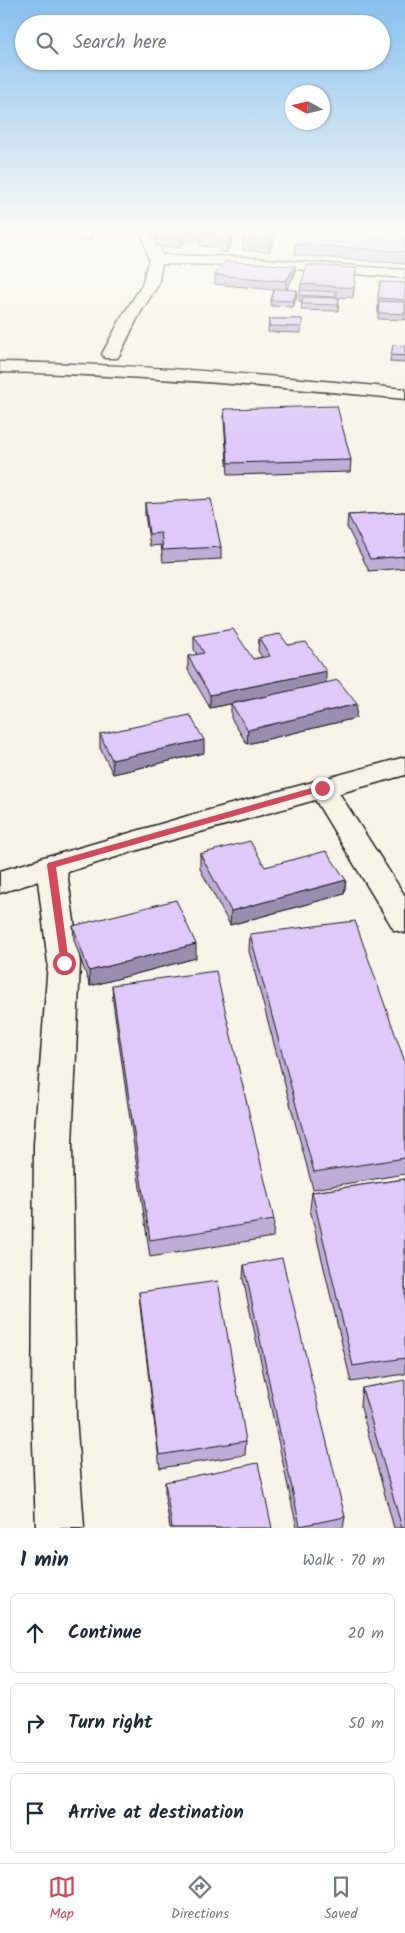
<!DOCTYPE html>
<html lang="en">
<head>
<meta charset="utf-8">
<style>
  :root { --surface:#fff; --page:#f2f2f3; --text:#1f2937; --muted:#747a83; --line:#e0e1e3; --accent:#d1495b }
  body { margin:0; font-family:Kalam,sans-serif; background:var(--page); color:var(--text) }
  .compass { position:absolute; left:285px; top:85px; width:45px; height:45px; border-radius:50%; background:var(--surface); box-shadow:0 1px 4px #0004; rotate:278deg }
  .stop { position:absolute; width:15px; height:15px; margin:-11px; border:4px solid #d1495b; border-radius:50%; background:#fff }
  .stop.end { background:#d1495b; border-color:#fff; box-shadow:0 1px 5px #0008 }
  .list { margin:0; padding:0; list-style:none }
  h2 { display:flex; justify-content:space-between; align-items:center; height:65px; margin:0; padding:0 20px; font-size:21px }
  h2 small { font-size:16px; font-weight:400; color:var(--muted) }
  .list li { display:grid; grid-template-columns:32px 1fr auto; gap:15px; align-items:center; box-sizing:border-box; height:80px; margin:0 10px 10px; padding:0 10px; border:1px solid var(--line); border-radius:8px }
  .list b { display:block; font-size:19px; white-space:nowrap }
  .list em { font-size:16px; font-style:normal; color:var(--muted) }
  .icon { flex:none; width:28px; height:28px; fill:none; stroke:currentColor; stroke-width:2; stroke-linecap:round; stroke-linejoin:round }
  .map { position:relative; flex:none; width:405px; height:1528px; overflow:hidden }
  .search { position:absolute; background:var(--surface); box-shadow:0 1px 4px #0004; left:15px; right:15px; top:15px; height:55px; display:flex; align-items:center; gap:12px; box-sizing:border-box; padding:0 18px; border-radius:28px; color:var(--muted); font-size:19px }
  .sheet { height:335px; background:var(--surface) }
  nav { display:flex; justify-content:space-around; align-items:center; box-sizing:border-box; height:70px; border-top:1px solid var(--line); background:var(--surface); font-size:14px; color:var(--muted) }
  nav a { display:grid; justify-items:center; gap:2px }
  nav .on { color:var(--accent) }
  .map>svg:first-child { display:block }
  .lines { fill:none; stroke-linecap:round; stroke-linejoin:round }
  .minor-casing { stroke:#1c1c1c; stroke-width:3 }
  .major-casing { stroke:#1c1c1c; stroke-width:3 }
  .minor { fill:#f7f3e8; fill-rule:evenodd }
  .major { fill:#f7f3e8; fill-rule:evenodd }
  .wall { fill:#bfadd7; stroke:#1c1c1c }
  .shaded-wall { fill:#9b8daf; stroke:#1c1c1c }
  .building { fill:#dec9fa; stroke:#1c1c1c }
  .route { fill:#d1495b }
</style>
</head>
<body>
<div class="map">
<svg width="405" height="1528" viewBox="0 0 405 1528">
  <rect width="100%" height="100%" fill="#f7f3e8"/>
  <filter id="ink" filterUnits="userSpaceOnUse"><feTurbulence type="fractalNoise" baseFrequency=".02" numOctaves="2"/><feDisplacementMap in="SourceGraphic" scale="10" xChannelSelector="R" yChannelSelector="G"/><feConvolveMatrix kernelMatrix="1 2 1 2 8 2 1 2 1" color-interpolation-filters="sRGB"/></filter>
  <g filter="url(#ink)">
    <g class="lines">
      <defs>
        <path id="minor" d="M135 229H151L157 236 162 255 243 257 405 270V278L243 265 162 264 158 285 139 315 120 354 117 358H105L102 354 123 315 142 285 149 259 143 237Z
          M322 779 332 782 405 896V933L394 930 308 788 312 782Z
          M51 855 62 858 66 865 80 963 72 1144 76 1416 84 1528H36L32 1416 34 1144 48 963 36 865 40 858Z"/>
        <path id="major" d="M0 362C136 364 270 375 405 389V399C270 386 136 375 0 372Z
          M405 757V775L161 843 0 893V871L191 815Z"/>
      </defs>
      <use href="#minor" class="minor-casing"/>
      <use href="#major" class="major-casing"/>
      <use href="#minor" class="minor"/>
      <use href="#major" class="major"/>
    </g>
    <path class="wall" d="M58 229H91L92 239 71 240Z
      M151 229H217L215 235 232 236 231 245 227 252H221L218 247 200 246V241H185L181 248 156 246V238H151Z
      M225 229H280L278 234 275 233V239L269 252 243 250V238L246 232 225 231Z
      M371 237 380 238 405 237V264L295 255V244Z
      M295 266 294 276 286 289 297 296 293 307 271 306V300L274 290 215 284V275Z
      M356 268 353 298 337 297V298H339L338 311 301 310 302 301H299L301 284Z
      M405 283V320L378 319V298Z
      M269 319H302L301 333 268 332Z
      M405 346V363L390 362 391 355Z
      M224 409 351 460 350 472 228 475 224 420Z
      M145 503 221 547V559L163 562 161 545 150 546 145 515Z
      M405 512V568L369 571 347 527 348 515Z
      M194 636 253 659 262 657 258 651 259 638 288 645 326 683 356 718 247 744 231 718V704L265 697 210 708 188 670V656L197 655 194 649Z
      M100 734 204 753 113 774 100 748Z
      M200 854 265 867 346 880 344 894 230 925 200 869Z
      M73 926 196 958 90 986 74 940Z
      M250 934 405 1062V1174L313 1189 249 951Z
      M112 985 274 1220 273 1237 150 1257 113 1002Z
      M405 1179V1374L351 1382 310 1209 312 1192Z
      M244 1265 345 1517 343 1528H297L243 1279Z
      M139 1292 246 1441 245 1455 160 1468 140 1306Z
      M362 1388 405 1528H394L360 1404Z
      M165 1482 272 1528H170L165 1497Z"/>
    <path class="shaded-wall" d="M213 229H217V230L213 238H212V232Z
      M274 229H275V239L269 252V240Z
      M185 232V241L181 248V238Z
      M232 236 231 245 227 252V243Z
      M295 266 294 276 286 291V281Z
      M297 290V296L293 307V301Z
      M326 671V684L210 708V695Z
      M357 704 356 718 247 744 248 730Z
      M204 740V753L113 774 112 760Z
      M346 880 344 894 230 925 231 911Z
      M196 944V958L90 986 89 971Z"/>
    <path class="building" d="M69 229H91V230L71 231Z
      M155 229H213L212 232H185L181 238 156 237 161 230Z
      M248 229H274L269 240 243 238Z
      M304 229H317L372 233 370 237 380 238 381 236 405 237V252L295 244Z
      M202 234 232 236 227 243 221 242 218 238 200 237Z
      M225 261 295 266 286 281 215 275Z
      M307 265 356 268 354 288 301 284Z
      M380 282 405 283V300L378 298Z
      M275 289 297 290 293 301 271 300Z
      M301 290 337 292 336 297 299 295Z
      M303 297 339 298 338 305 302 304Z
      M379 301 405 302V314L378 313Z
      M269 319H302V327L269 326Z
      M393 345 405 346V356L391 355Z
      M337 406 351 460 228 463 224 409Z
      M211 499 221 547 163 550 161 533 149 534 145 503Z
      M405 512V556L370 559 348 515Z
      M233 629 253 659 270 656 259 638 280 634 288 645 306 642 326 671 210 695 188 656 204 653 194 636Z
      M338 680 357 704 248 730 231 704Z
      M190 715 204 740 112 760 100 734Z
      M250 841 265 867 326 851 346 880 231 911 200 854Z
      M176 900 196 944 89 971 73 926Z
      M355 921 405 1062V1158L314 1172 250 934Z
      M216 971 274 1220 150 1240 112 985Z
      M405 1179V1358L353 1366 312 1192Z
      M282 1258 345 1517 300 1526 244 1265Z
      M218 1281 246 1441 159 1455 139 1292Z
      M405 1380V1528H402L362 1388Z
      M258 1463 272 1528H172L165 1482Z"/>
  </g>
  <linearGradient id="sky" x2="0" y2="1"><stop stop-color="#87c0ee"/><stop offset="0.52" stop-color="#fbfaf5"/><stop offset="1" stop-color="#fbfaf5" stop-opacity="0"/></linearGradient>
  <rect width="405" height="443" fill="url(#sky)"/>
  <path class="route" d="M322 785 327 788 325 790 56 867 69 963 64 966 61 965 47 865 48 863Z"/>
</svg>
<svg class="compass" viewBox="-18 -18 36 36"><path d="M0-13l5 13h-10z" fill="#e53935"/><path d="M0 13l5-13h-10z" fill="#747a83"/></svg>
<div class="stop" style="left:64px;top:963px"></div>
<div class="stop end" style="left:322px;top:788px"></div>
<div class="search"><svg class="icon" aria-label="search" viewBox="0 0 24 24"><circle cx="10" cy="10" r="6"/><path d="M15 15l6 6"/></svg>Search here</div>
</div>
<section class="sheet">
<h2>1 min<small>Walk · 70 m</small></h2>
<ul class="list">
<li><svg class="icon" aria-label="ahead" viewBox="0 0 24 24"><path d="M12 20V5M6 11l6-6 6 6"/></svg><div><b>Continue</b></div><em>20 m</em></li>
<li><svg class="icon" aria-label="right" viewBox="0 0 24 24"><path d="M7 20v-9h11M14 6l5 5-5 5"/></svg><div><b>Turn right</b></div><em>50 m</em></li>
<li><svg class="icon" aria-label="arrive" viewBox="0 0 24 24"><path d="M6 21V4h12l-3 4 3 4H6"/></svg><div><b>Arrive at destination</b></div></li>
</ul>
</section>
<nav>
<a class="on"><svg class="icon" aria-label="map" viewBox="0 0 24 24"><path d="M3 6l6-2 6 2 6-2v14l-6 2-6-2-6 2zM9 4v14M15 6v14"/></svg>Map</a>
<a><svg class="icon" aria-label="directions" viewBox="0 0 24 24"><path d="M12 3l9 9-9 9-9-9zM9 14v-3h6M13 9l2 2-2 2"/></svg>Directions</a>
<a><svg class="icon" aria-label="saved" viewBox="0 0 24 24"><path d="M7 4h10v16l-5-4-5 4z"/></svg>Saved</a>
</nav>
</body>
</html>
